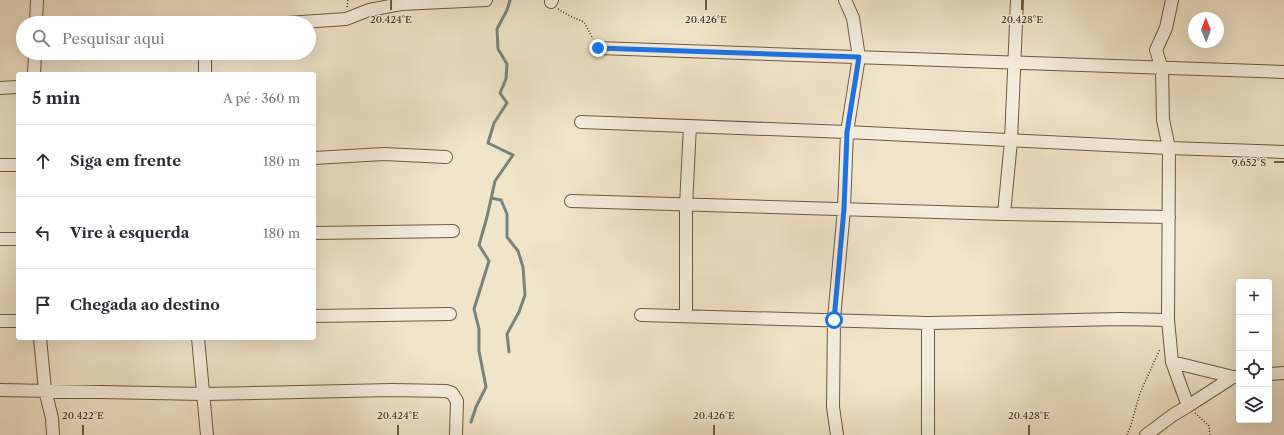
<!DOCTYPE html>
<html lang="pt">
<head>
<meta charset="utf-8">
<style>
  :root { --surface:#fff; --page:#f2f2f3; --text:#2b2b33; --muted:#7c7c81; --line:#e1e1e2 }
  body { margin:0; font-family:"Libre Caslon Text",serif; background:var(--page); color:var(--text) }
  .controls { position:absolute; right:12px; bottom:12px; display:grid; overflow:hidden; border-radius:4px; box-shadow:0 4px 16px #0002 }
  .controls button { width:36px; height:36px; display:grid; place-items:center; padding:0; border:0; border-bottom:1px solid var(--line); background:var(--surface); color:var(--text); font:20px sans-serif }
  .compass { position:absolute; left:1188px; top:12px; width:36px; height:36px; border-radius:50%; background:var(--surface); box-shadow:0 4px 16px #0002; rotate:359deg }
  .stop { position:absolute; width:12px; height:12px; margin:-9px; border:3px solid #1a73e8; border-radius:50%; background:#fff }
  .stop.end { background:#1a73e8; border-color:#fff; box-shadow:0 1px 4px #0008 }
  .list { margin:0; padding:0; list-style:none }
  h2 { display:flex; justify-content:space-between; align-items:center; height:52px; margin:0; padding:0 16px; font-size:17px }
  h2 small { font-size:13px; font-weight:400; color:var(--muted) }
  .list li { display:grid; grid-template-columns:26px 1fr auto; gap:12px; align-items:center; box-sizing:border-box; height:72px; padding:0 16px; border-top:1px solid var(--line) }
  .list b { display:block; font-size:15px; white-space:nowrap }
  .list em { font-size:13px; font-style:normal; color:var(--muted) }
  .icon { flex:none; width:22px; height:22px; fill:none; stroke:currentColor; stroke-width:2; stroke-linecap:round; stroke-linejoin:round }
  .map { position:relative; flex:none; width:1284px; height:435px; overflow:hidden }
  .search { position:absolute; background:var(--surface); box-shadow:0 4px 16px #0002; left:16px; top:16px; width:300px; height:44px; display:flex; align-items:center; gap:10px; box-sizing:border-box; padding:0 14px; border-radius:22px; color:var(--muted); font-size:15px }
  .panel { position:absolute; background:var(--surface); box-shadow:0 4px 16px #0002; left:16px; top:72px; width:300px; height:268px; border-radius:4px }
  .map>svg:first-child { display:block }
  .lines { fill:none; stroke-linecap:round; stroke-linejoin:round }
  .stream { stroke:#79837b; stroke-width:3 }
  .minor-casing { stroke:#6e5a42; stroke-width:14 }
  .path { stroke:#422c14; stroke-width:1.5; stroke-dasharray:1 2; stroke-linecap:butt }
  .minor { stroke:#f5eddd; stroke-width:12 }
  .route { stroke:#1a73e8; stroke-width:5 }
  .ticks { fill:none; stroke:#422c14; stroke-width:1.5 }
  .ticks-label { font-size:10px; text-anchor:middle; fill:#422c14; stroke:#f5eddd; stroke-width:3; stroke-linejoin:round; paint-order:stroke }
</style>
</head>
<body>
<div class="map">
<svg width="1284" height="435" viewBox="0 0 1284 435">
  <rect width="100%" height="100%" fill="#f0e4ca"/>
  <filter id="stains"><feTurbulence type="fractalNoise" baseFrequency=".005" numOctaves="4"/><feColorMatrix values="0 0 0 0 .2 0 0 0 0 .09 0 0 0 0 .02 0 0 0 .5 -.17"/></filter>
  <radialGradient id="worn" r=".72"><stop offset=".6" stop-color="#630" stop-opacity="0"/><stop offset="1" stop-color="#630" stop-opacity=".3"/></radialGradient>
  <g class="lines">
    <path class="stream" d="M491 198 501 200 507 214V237L518 251 523 267 525 295 519 312 507 334 509 352
      M471 422 476 407 486 387 479 351V329L474 309 489 261 479 245 487 217 495 181 513 155 488 143 494 123 507 103 500 93 506 79 507 64 498 49 497 29 507 10 510 0"/>
    <defs>
      <path id="minor" d="M551 2 552 0
        M36 23 37 0
        M287 23 346 19 369 10 401 4 486 0
        M598 48 1284 72
        M34 74 35 53
        M205 74V53
        M0 88 18 87
        M581 122 847 132 1169 148 1284 152
        M314 158 384 154 446 157
        M0 165H18
        M571 201 1004 214 1169 217
        M1004 214 1011 141 1017 0
        M314 233 453 231
        M0 239H18
        M641 315 928 323 1121 319 1168 320
        M314 316 450 314
        M686 316V205L690 126
        M0 321H18
        M40 338 45 390 52 418 53 435
        M198 338 207 435
        M1172 362 1233 377H1239
        M1269 374 1284 373
        M0 390 203 394 392 390 446 391 452 393 457 401 456 435
        M1188 406 1233 377
        M837 435 833 407 834 319 844 209 847 132 859 57 853 18 845 0
        M928 435V323
        M1146 435 1173 415 1188 406 1172 362 1168 320 1169 148 1163 120 1162 69 1156 50 1166 28 1172 0"/>
    </defs>
    <use href="#minor" class="minor-casing"/>
    <path class="path" d="M347 7 348 0
      M558 9 570 16 584 22 593 39
      M1195 413 1209 426 1210 435
      M1127 435 1131 425 1140 393 1160 349"/>
    <use href="#minor" class="minor"/>
  </g>
  <g class="lines">
    <path class="route" d="M598 48 859 57 847 132 844 209 834 320"/>
  </g>
  <path class="ticks" d="M391 0V10M706 0V10M1022 0V10M1274 162H1284M83 425V435M398 425V435M714 425V435M1029 425V435"/>
  <g class="ticks-label">
    <text x="391" y="23">20.424°E</text>
    <text x="706" y="23">20.426°E</text>
    <text x="1022" y="23">20.428°E</text>
    <text x="1249" y="166">9.652°S</text>
    <text x="83" y="419">20.422°E</text>
    <text x="398" y="419">20.424°E</text>
    <text x="714" y="419">20.426°E</text>
    <text x="1029" y="419">20.428°E</text>
  </g>
  <rect width="100%" height="100%" filter="url(#stains)"/>
  <rect width="100%" height="100%" fill="url(#worn)"/>
</svg>
<div class="controls">
<button>+</button>
<button>−</button>
<button><svg class="icon" aria-label="locate" viewBox="0 0 24 24"><circle cx="12" cy="12" r="6"/><path d="M12 2v4M12 18v4M2 12h4M18 12h4"/></svg></button>
<button><svg class="icon" aria-label="layers" viewBox="0 0 24 24"><path d="M12 4l9 5-9 5-9-5zM3 14l9 5 9-5"/></svg></button>
</div>
<svg class="compass" viewBox="-18 -18 36 36"><path d="M0-13l5 13h-10z" fill="#e53935"/><path d="M0 13l5-13h-10z" fill="#7c7c81"/></svg>
<div class="stop" style="left:834px;top:320px"></div>
<div class="stop end" style="left:598px;top:48px"></div>
<div class="search"><svg class="icon" aria-label="search" viewBox="0 0 24 24"><circle cx="10" cy="10" r="6"/><path d="M15 15l6 6"/></svg>Pesquisar aqui</div>
<section class="panel">
<h2>5 min<small>A pé · 360 m</small></h2>
<ul class="list">
<li><svg class="icon" aria-label="ahead" viewBox="0 0 24 24"><path d="M12 20V5M6 11l6-6 6 6"/></svg><div><b>Siga em frente</b></div><em>180 m</em></li>
<li><svg class="icon" aria-label="left" viewBox="0 0 24 24"><path d="M17 20v-9H6M10 6l-5 5 5 5"/></svg><div><b>Vire à esquerda</b></div><em>180 m</em></li>
<li><svg class="icon" aria-label="arrive" viewBox="0 0 24 24"><path d="M6 21V4h12l-3 4 3 4H6"/></svg><div><b>Chegada ao destino</b></div></li>
</ul>
</section>
</div>
</body>
</html>
